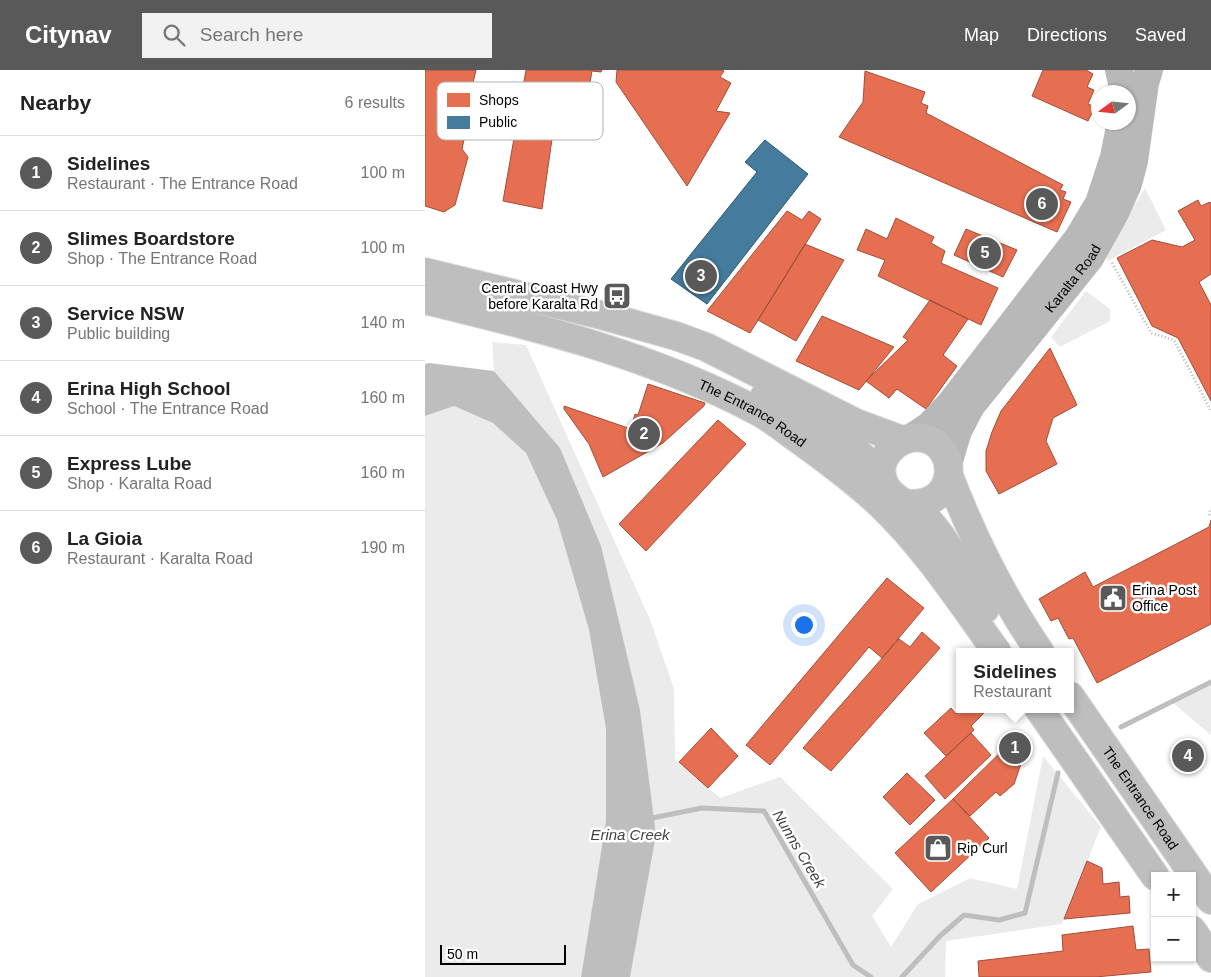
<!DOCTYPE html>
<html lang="en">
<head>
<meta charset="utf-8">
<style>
  :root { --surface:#fff; --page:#f2f2f2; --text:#222; --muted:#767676; --line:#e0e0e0; --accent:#595959 }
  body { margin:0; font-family:Arial,sans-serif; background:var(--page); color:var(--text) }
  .controls { position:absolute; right:15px; bottom:15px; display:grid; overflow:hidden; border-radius:0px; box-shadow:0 1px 4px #0004 }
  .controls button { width:45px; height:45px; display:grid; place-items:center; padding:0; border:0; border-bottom:1px solid var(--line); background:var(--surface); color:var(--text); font:25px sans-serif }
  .compass { position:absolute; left:666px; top:15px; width:45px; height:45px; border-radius:50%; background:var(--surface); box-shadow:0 1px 4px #0004; rotate:255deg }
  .scale { position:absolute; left:15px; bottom:12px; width:126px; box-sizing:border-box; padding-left:5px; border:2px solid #000; border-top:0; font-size:14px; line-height:18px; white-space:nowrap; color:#000; -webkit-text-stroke:4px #fff; paint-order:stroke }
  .you { position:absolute; left:378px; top:554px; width:18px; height:18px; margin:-12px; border:4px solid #fff; border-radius:50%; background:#1a73e8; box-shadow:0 0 0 8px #1a73e833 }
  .badge { display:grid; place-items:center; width:32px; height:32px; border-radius:50%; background:var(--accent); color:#fff; font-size:16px; font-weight:700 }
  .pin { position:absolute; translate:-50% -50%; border:2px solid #fff; box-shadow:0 1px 5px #0006 }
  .popup { position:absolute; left:531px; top:578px; width:118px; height:65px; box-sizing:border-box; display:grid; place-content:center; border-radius:0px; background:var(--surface); filter:drop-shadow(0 1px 4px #0005); font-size:16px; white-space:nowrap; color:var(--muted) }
  .popup b { font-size:19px; color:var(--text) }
  .popup::after { content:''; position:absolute; left:50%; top:100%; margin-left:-10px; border:10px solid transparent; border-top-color:var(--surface) }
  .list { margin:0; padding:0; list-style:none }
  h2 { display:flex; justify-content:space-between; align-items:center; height:65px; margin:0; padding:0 20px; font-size:21px }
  h2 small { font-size:16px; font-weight:400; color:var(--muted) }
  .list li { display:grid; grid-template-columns:32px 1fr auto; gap:15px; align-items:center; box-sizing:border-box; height:75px; padding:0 20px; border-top:1px solid var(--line) }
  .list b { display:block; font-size:19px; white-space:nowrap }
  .list p { margin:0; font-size:16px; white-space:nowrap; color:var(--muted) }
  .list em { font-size:16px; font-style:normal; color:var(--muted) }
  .icon { flex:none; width:28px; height:28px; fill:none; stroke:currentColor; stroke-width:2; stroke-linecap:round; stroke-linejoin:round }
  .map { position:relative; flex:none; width:786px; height:907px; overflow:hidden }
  header { display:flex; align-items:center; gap:30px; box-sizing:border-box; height:70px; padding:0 25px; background:var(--accent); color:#fff }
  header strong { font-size:24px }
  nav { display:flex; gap:28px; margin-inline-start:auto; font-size:18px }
  .search { width:350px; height:45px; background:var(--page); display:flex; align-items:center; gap:12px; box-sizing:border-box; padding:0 18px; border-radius:0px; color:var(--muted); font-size:19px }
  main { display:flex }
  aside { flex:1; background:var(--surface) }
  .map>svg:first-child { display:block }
  .green { fill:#ebebeb }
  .water { fill:#bebebe }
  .shops { fill:#e76f51; stroke:#a24e39 }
  .public { fill:#457b9d; stroke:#30566e }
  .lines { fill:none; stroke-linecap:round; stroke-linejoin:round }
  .stream { stroke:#bebebe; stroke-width:5 }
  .highway-casing { stroke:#dbdbdb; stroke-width:30 }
  .path { stroke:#b9b9b9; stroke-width:3; stroke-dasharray:1 2.5; stroke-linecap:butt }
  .secondary { stroke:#b8b8b8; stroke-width:28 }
  .highway { stroke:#bebebe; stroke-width:28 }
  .labels { text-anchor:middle; stroke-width:5; stroke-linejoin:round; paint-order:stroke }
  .street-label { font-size:14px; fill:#000; stroke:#fff }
  .poi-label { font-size:14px; fill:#000; stroke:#fff; text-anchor:start }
  .water-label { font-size:15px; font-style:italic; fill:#434343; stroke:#fff }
  .key { fill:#fff; stroke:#b2b2b2; stroke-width:1 }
  .key-label { font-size:14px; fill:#000 }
</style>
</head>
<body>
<header>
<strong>Citynav</strong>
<div class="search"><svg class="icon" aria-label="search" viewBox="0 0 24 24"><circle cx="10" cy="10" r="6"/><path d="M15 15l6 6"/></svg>Search here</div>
<nav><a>Map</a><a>Directions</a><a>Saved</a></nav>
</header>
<main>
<aside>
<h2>Nearby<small>6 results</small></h2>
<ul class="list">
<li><span class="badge">1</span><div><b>Sidelines</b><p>Restaurant · The Entrance Road</p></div><em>100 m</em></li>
<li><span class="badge">2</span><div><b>Slimes Boardstore</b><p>Shop · The Entrance Road</p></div><em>100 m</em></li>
<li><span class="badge">3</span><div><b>Service NSW</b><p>Public building</p></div><em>140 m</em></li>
<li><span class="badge">4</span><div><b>Erina High School</b><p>School · The Entrance Road</p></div><em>160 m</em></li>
<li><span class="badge">5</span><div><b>Express Lube</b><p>Shop · Karalta Road</p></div><em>160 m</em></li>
<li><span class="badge">6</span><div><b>La Gioia</b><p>Restaurant · Karalta Road</p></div><em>190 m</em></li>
</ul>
</aside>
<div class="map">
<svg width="786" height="907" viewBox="0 0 786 907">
  <rect width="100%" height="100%" fill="#fff"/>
  <path class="green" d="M720 118 741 160 683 191 679 184Z
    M661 221 685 239V251L635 277 626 267Z
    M67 272 101 275 226 552 249 619 250 689 295 728 355 707 468 819 447 846 466 877 493 834 545 808 592 819 618 686 676 757 637 854 521 871 520 907H205L231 765 135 378 69 301Z
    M29 336 68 353 101 383 132 450 164 560 181 659V752L156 907H0V346Z
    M786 609V665L748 633Z"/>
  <path class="water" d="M4 293 69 301 135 378 176 476 215 640 231 765 205 907H156L181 751V659L164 560 132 450 101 383 68 353 29 336 0 346V294Z"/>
  <path class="shops" d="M0 0H51L42 39 54 42 48 68 40 65 37 79 43 87 30 135 19 142 0 136Z
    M101 0H177L176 2 167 1 164 18 148 16 142 58 129 55 117 139 78 131Z
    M192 0H296L299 1 295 7 306 13 291 41 305 43 262 116 191 12Z
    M618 0H661L668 4 662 17 669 20 663 34 670 37 663 51 607 26Z
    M440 1 500 22 496 33 503 36 501 43 638 115 635 120 641 122 638 129 646 132 632 162 414 67 438 32Z
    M773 130 776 136 785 132 786 134V204L774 212 786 235V331L753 268 727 256 692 188 727 170 757 177 770 170 753 141Z
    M362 141 377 150 384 141 396 149 325 263 282 241Z
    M471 148 509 167 506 173 520 181 516 193 573 218 556 255 453 206 460 190 432 180 441 159 462 169Z
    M541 159 592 180 578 207 529 185Z
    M380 174 419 190 371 271 333 250Z
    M505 230 543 249 518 285 532 296 501 339 472 319 464 328 441 311 483 270 478 267Z
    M397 246 469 277 434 320 371 291Z
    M625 278 652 335 628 348 621 371 632 394 574 424 561 401V381L567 362 576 341Z
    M223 314 280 333 279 336 238 373 178 407 164 374 139 339V336L206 359 210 344 213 345Z
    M293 350 321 374 221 481 194 454Z
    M786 450V554L672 613 648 568 644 569 633 548 626 551 614 529 660 502 668 517 784 457Z
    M462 508 499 538 457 588 444 577 345 695 321 675Z
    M497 562 515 578 406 701 378 678 474 569 485 577Z
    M526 638 531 644 536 639H563L546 656 549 660 521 686 499 663Z
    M286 658 313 686 283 718 254 692Z
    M546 663 566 685 520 729 500 706Z
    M591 667 599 675 596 686 598 688 589 714 575 726 571 722 545 746 528 729Z
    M482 703 510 730 485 755 458 727Z
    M528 729 564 768 506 822 470 783Z
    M662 791 677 798 678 814 694 812 695 827 704 826 705 843 639 849Z
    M708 856 711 880 724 879 726 902 670 907H554L553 891 638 881 637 865Z"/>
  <path class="public" d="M340 70 383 104 282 234 246 209 332 102 320 92Z"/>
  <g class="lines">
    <path class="stream" d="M696 657 786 612
      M222 749 277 738 339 741 428 895 446 907
      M477 907 515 866 539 845 574 850 600 843 633 703"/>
    <defs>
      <g id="highway">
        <path d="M0 202 176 245 251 266 281 277 431 353 477 370"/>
        <path id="s2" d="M0 230C113 257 228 286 332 341 344 347 355 356 366 364 397 386 427 408 455 434 500 477 535 531 572 582"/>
        <path d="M339 327 428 378 446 395 457 408"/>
        <path d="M524 406C548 468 577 527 615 582"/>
        <path d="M479 433C534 441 536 374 497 368 471 364 446 392 461 417 469 431 485 434 497 444 524 470 539 507 560 539"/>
        <path id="s3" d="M645 626 786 830"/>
        <path d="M614 639 730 806"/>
        <path d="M767 860 786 888"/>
      </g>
    </defs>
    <use href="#highway" class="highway-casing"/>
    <path class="path" d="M687 193 726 263 749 270 786 341
      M784 445 786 438"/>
    <g class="secondary">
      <path d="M694 0 699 22"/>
      <path d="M486 368 505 355 525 334 653 168 674 133 689 87 696 52"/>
      <path id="s1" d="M523 394 533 361 546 336 665 188 690 143 703 114 709 91 720 13 724 0"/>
    </g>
    <use href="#highway" class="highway"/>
  </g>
  <defs>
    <symbol id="bus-square" viewBox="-11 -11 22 22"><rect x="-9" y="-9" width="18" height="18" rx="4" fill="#595959" stroke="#fff"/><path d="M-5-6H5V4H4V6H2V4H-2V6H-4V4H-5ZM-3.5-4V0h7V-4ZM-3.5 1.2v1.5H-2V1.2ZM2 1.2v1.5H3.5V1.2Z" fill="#fff"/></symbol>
    <symbol id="civic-square" viewBox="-11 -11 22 22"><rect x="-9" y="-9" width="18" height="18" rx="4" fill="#595959" stroke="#fff"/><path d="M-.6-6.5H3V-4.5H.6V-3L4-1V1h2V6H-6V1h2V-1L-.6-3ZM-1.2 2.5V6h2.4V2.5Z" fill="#fff"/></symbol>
    <symbol id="shop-square" viewBox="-11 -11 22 22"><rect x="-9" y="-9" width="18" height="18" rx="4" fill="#595959" stroke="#fff"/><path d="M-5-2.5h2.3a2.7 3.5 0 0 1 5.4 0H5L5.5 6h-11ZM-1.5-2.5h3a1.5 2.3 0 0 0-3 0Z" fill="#fff"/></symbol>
  </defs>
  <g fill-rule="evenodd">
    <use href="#bus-square" x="176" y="210" width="32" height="32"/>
    <use href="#civic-square" x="672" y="512" width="32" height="32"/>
    <use href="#shop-square" x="497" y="762" width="32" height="32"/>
  </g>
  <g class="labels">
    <g class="street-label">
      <text dy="5" stroke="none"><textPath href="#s1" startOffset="226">Karalta Road</textPath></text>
      <text dy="5" stroke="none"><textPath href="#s2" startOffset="348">The Entrance Road</textPath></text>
      <text dy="5" stroke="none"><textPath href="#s3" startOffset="124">The Entrance Road</textPath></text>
    </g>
    <g class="poi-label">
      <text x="173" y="223" text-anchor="end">Central Coast Hwy<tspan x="173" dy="16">before Karalta Rd</tspan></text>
      <text x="707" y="525">Erina Post<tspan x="707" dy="16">Office</tspan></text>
      <text x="532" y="783">Rip Curl</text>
    </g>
    <g class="water-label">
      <text x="205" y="770">Erina Creek</text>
      <text transform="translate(374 779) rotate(59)" y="5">Nunns Creek</text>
    </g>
  </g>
  <rect x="12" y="12" width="166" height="58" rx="8" class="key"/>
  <rect x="22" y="23" width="23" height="14" fill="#e76f51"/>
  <rect x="22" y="46" width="23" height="13" fill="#457b9d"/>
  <g class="key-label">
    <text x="54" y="35">Shops</text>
    <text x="54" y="57">Public</text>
  </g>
</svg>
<div class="controls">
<button>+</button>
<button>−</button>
</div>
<svg class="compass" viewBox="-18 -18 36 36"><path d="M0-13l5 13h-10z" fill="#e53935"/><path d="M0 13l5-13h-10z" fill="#767676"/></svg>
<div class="scale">50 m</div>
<div class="you"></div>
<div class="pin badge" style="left:590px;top:678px">1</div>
<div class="popup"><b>Sidelines</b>Restaurant</div>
<div class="pin badge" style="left:219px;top:364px">2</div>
<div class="pin badge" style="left:276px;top:206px">3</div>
<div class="pin badge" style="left:763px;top:686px">4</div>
<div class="pin badge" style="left:560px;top:183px">5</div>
<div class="pin badge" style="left:617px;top:134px">6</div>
</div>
</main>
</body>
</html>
